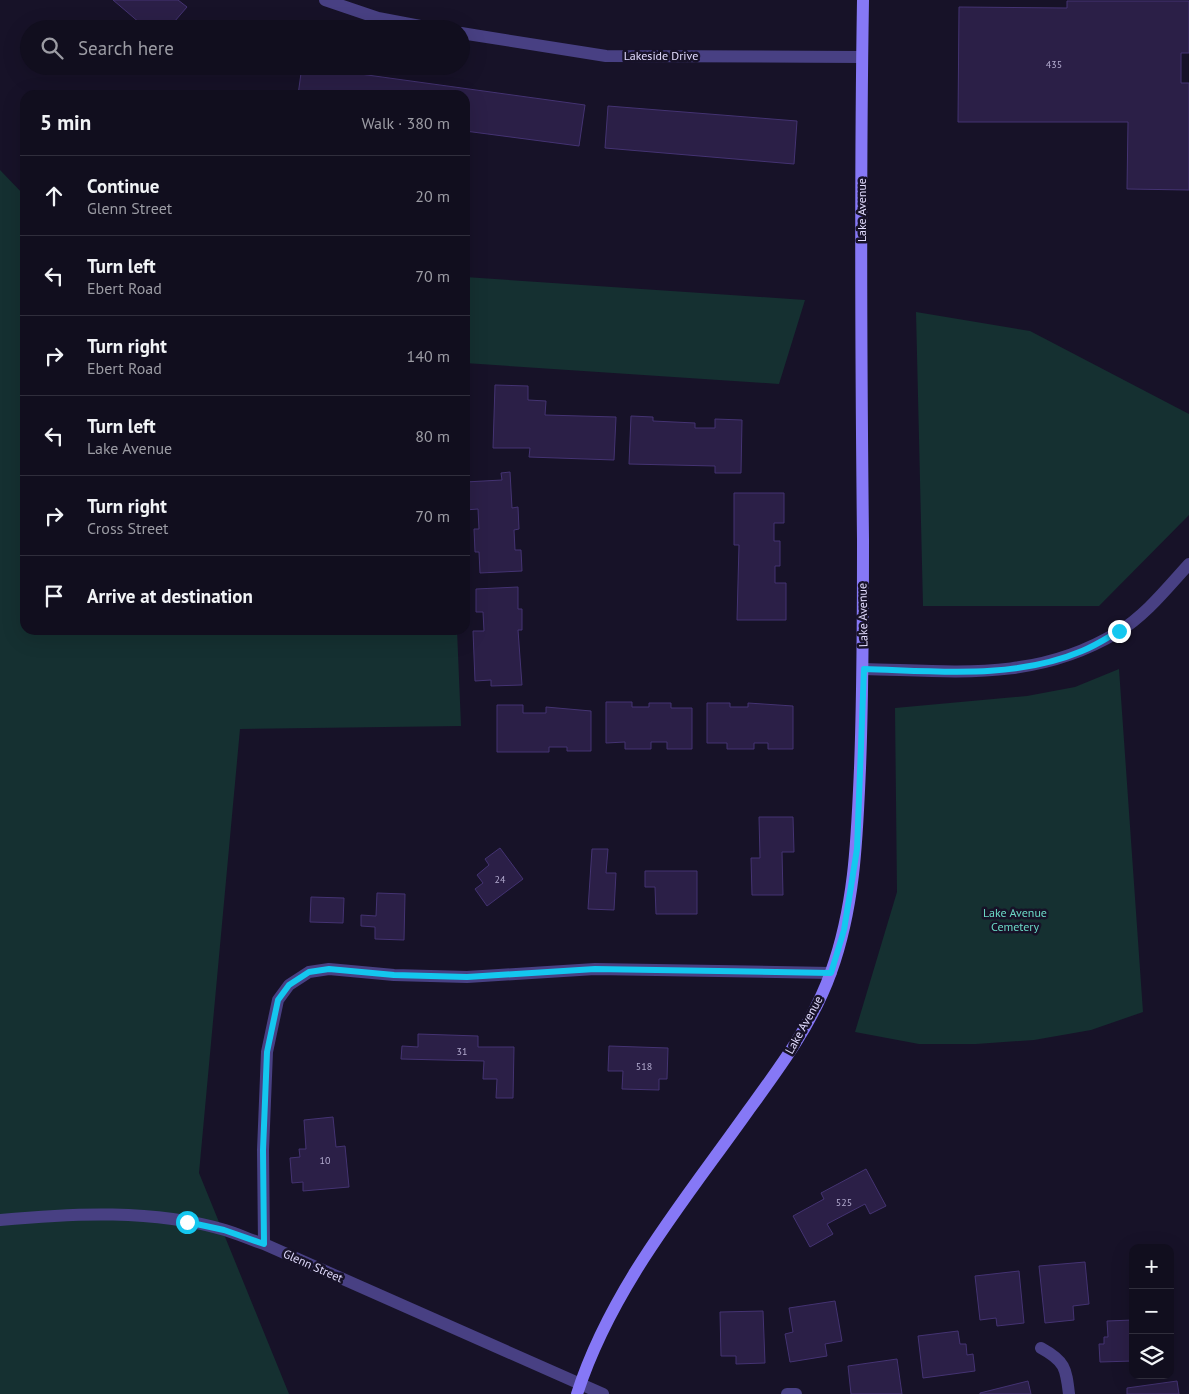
<!DOCTYPE html>
<html lang="en">
<head>
<meta charset="utf-8">
<style>
  :root { --surface:#110e1e; --page:#1a1727; --text:#f1f3f6; --muted:#9c9ca4; --line:#302e3c }
  body { margin:0; font-family:"PT Sans",sans-serif; background:var(--page); color:var(--text) }
  .controls { position:absolute; right:15px; bottom:15px; display:grid; overflow:hidden; border-radius:10px; box-shadow:0 5px 20px #0002 }
  .controls button { width:45px; height:45px; display:grid; place-items:center; padding:0; border:0; border-bottom:1px solid var(--line); background:var(--surface); color:var(--text); font:25px sans-serif }
  .stop { position:absolute; width:15px; height:15px; margin:-11px; border:4px solid #14c7ef; border-radius:50%; background:#fff }
  .stop.end { background:#14c7ef; border-color:#fff; box-shadow:0 1px 5px #0008 }
  .list { margin:0; padding:0; list-style:none }
  h2 { display:flex; justify-content:space-between; align-items:center; height:65px; margin:0; padding:0 20px; font-size:21px }
  h2 small { font-size:16px; font-weight:400; color:var(--muted) }
  .list li { display:grid; grid-template-columns:32px 1fr auto; gap:15px; align-items:center; box-sizing:border-box; height:80px; padding:0 20px; border-top:1px solid var(--line) }
  .list b { display:block; font-size:19px; white-space:nowrap }
  .list p { margin:0; font-size:16px; white-space:nowrap; color:var(--muted) }
  .list em { font-size:16px; font-style:normal; color:var(--muted) }
  .icon { flex:none; width:28px; height:28px; fill:none; stroke:currentColor; stroke-width:2; stroke-linecap:round; stroke-linejoin:round }
  .map { position:relative; flex:none; width:1189px; height:1394px; overflow:hidden }
  .search { position:absolute; background:var(--surface); box-shadow:0 5px 20px #0002; left:20px; top:20px; width:450px; height:55px; display:flex; align-items:center; gap:12px; box-sizing:border-box; padding:0 18px; border-radius:28px; color:var(--muted); font-size:19px }
  .panel { position:absolute; background:var(--surface); box-shadow:0 5px 20px #0002; left:20px; top:90px; width:450px; height:545px; border-radius:15px }
  .map>svg:first-child { display:block }
  .green { fill:#153031 }
  .building { fill:#2b1f47; stroke:#443372 }
  .lines { fill:none; stroke-linecap:round; stroke-linejoin:round }
  .minor { stroke:#484083; stroke-width:12 }
  .tertiary { stroke:#484083; stroke-width:12 }
  .secondary { stroke:#8678f6; stroke-width:12 }
  .route { stroke:#14c7ef; stroke-width:6 }
  .labels { text-anchor:middle; stroke-width:5; stroke-linejoin:round; paint-order:stroke }
  .number-label { font-size:10px; fill:#b4acd0 }
  .street-label { font-size:12px; fill:#e1dbfd; stroke:#171228 }
  .park-label { font-size:12px; fill:#6bd9c6; stroke:#171228 }
</style>
</head>
<body>
<div class="map">
<svg width="1189" height="1394" viewBox="0 0 1189 1394">
  <rect width="100%" height="100%" fill="#171228"/>
  <path class="green" d="M0 170 25 196V630H457L461 726 240 729 199 1173 289 1394H0Z
    M465 277 805 300 779 384 465 363Z
    M916 312 1030 331 1189 414V515L1099 606H923Z
    M1119 669 1143 1012 1091 1030 1034 1040 976 1044H919L855 1032 897 892 895 708 1027 696 1075 687Z"/>
  <path class="building" d="M113 0H178L187 7 168 29H147Z
    M1067 1H1189V53H1181V83H1189V190L1127 189 1128 122H958L959 7 1067 8Z
    M302 66 585 105 579 146 465 131V95H298Z
    M608 106 797 121 794 164 605 148Z
    M495 385 528 386V400L546 401 545 415 616 417 614 460 529 457 530 448H493Z
    M631 416 653 417V421L695 423V428H715V419L742 420 741 473H715V466L629 464Z
    M510 472 512 508 518 507 519 529 514 530 515 550H521L522 571 480 573 479 552H475L474 529H479L478 509 465 510V482L502 480 501 473Z
    M734 493H784V523H774V541H780V566H775V583H786V620H737L739 545H734Z
    M518 587V609H522V630H518L522 685 491 686V680L475 681 473 631H484L483 612H476V589Z
    M606 702H632V707H649V703H671V708H692V749H667V742H651V749H625V742L606 743Z
    M707 703H730V707H748V703L793 706V749H768V743H754V749H727V743H707Z
    M497 705H523V713H546V707L591 711V751H567V747H549V752H497Z
    M759 817H793L794 852H782L783 895H752L751 858H760Z
    M500 848 523 879 487 906 475 889 483 883 477 875 489 865 485 859Z
    M592 849H608L606 873H616L614 910 588 909Z
    M645 871H697V914H656L655 887H645Z
    M377 893 405 894 404 940 375 939V927L361 926V915L376 916Z
    M311 897 344 898 343 923 310 922Z
    M418 1034 478 1036V1047H514L513 1098H496L497 1079H483L484 1061 401 1059 402 1046 418 1047Z
    M609 1046 668 1048 667 1079H659V1090L622 1089 623 1071H608Z
    M333 1117 336 1147 345 1146 349 1187 303 1191V1182L292 1183 290 1158 300 1157 299 1149H306L304 1120Z
    M866 1169 886 1206 870 1214 865 1204 827 1224 833 1234 810 1247 793 1216 824 1199 821 1193Z
    M1085 1262 1089 1304 1073 1306 1074 1320 1045 1323 1039 1266Z
    M1019 1271 1024 1323 997 1326 996 1318 980 1320 975 1276Z
    M835 1301 842 1341 825 1344 827 1356 790 1362 785 1334 793 1332 789 1308Z
    M763 1311 765 1363 736 1364V1356H721L720 1312Z
    M1133 1320V1361L1100 1362 1099 1344H1104V1337H1108L1107 1321Z
    M958 1331 960 1344H966L967 1355 973 1354 975 1371 923 1378 918 1336Z
    M897 1359 902 1394H851L848 1366Z
    M1028 1381 1031 1394H980V1393Z
    M1177 1381 1179 1394H1127V1388Z"/>
  <g class="lines">
    <path class="minor" d="M325 0 378 18 436 29
      M461 33 606 56 862 57
      M0 1220C73 1213 153 1209 225 1230 238 1234 251 1240 264 1244L603 1394
      M264 1244 263 1150 267 1052 278 1000 289 985 309 972 329 969 394 975 467 977 595 969 831 973
      M1041 1348C1065 1361 1066 1368 1069 1394
      M787 1394H796"/>
    <path class="tertiary" d="M864 669C955 671 1036 682 1118 632 1146 615 1167 588 1189 564"/>
    <path class="secondary" d="M577 1394C611 1288 685 1200 748 1111 780 1067 813 1023 831 972 855 906 857 837 860 768 863 691 863 616 863 539 861 359 860 180 863 0"/>
  </g>
  <g class="lines">
    <path class="route" d="M187 1222 224 1230 264 1244 263 1150 267 1052 278 1000 289 985 309 972 329 969 394 975 467 977 595 969 831 973 844 930 857 849 864 669C936 671 1013 680 1082 651 1095 646 1107 638 1119 631"/>
  </g>
  <g class="labels">
    <g class="number-label">
      <text x="1054" y="68">435</text>
      <text x="500" y="883">24</text>
      <text x="462" y="1055">31</text>
      <text x="644" y="1070">518</text>
      <text x="325" y="1164">10</text>
      <text x="844" y="1206">525</text>
    </g>
    <g class="street-label">
      <text x="661" y="60">Lakeside Drive</text>
      <text transform="translate(862 210) rotate(-90)" y="4">Lake Avenue</text>
      <text transform="translate(863 615) rotate(-91)" y="4">Lake Avenue</text>
      <text transform="translate(804 1025) rotate(-61)" y="4">Lake Avenue</text>
      <text transform="translate(313 1266) rotate(24)" y="4">Glenn Street</text>
    </g>
    <g class="park-label">
      <text x="1015" y="917">Lake Avenue<tspan x="1015" dy="14">Cemetery</tspan></text>
    </g>
  </g>
</svg>
<div class="controls">
<button>+</button>
<button>−</button>
<button><svg class="icon" aria-label="layers" viewBox="0 0 24 24"><path d="M12 4l9 5-9 5-9-5zM3 14l9 5 9-5"/></svg></button>
</div>
<div class="stop" style="left:187px;top:1222px"></div>
<div class="stop end" style="left:1119px;top:631px"></div>
<div class="search"><svg class="icon" aria-label="search" viewBox="0 0 24 24"><circle cx="10" cy="10" r="6"/><path d="M15 15l6 6"/></svg>Search here</div>
<section class="panel">
<h2>5 min<small>Walk · 380 m</small></h2>
<ul class="list">
<li><svg class="icon" aria-label="ahead" viewBox="0 0 24 24"><path d="M12 20V5M6 11l6-6 6 6"/></svg><div><b>Continue</b><p>Glenn Street</p></div><em>20 m</em></li>
<li><svg class="icon" aria-label="left" viewBox="0 0 24 24"><path d="M17 20v-9H6M10 6l-5 5 5 5"/></svg><div><b>Turn left</b><p>Ebert Road</p></div><em>70 m</em></li>
<li><svg class="icon" aria-label="right" viewBox="0 0 24 24"><path d="M7 20v-9h11M14 6l5 5-5 5"/></svg><div><b>Turn right</b><p>Ebert Road</p></div><em>140 m</em></li>
<li><svg class="icon" aria-label="left" viewBox="0 0 24 24"><path d="M17 20v-9H6M10 6l-5 5 5 5"/></svg><div><b>Turn left</b><p>Lake Avenue</p></div><em>80 m</em></li>
<li><svg class="icon" aria-label="right" viewBox="0 0 24 24"><path d="M7 20v-9h11M14 6l5 5-5 5"/></svg><div><b>Turn right</b><p>Cross Street</p></div><em>70 m</em></li>
<li><svg class="icon" aria-label="arrive" viewBox="0 0 24 24"><path d="M6 21V4h12l-3 4 3 4H6"/></svg><div><b>Arrive at destination</b></div></li>
</ul>
</section>
</div>
</body>
</html>
